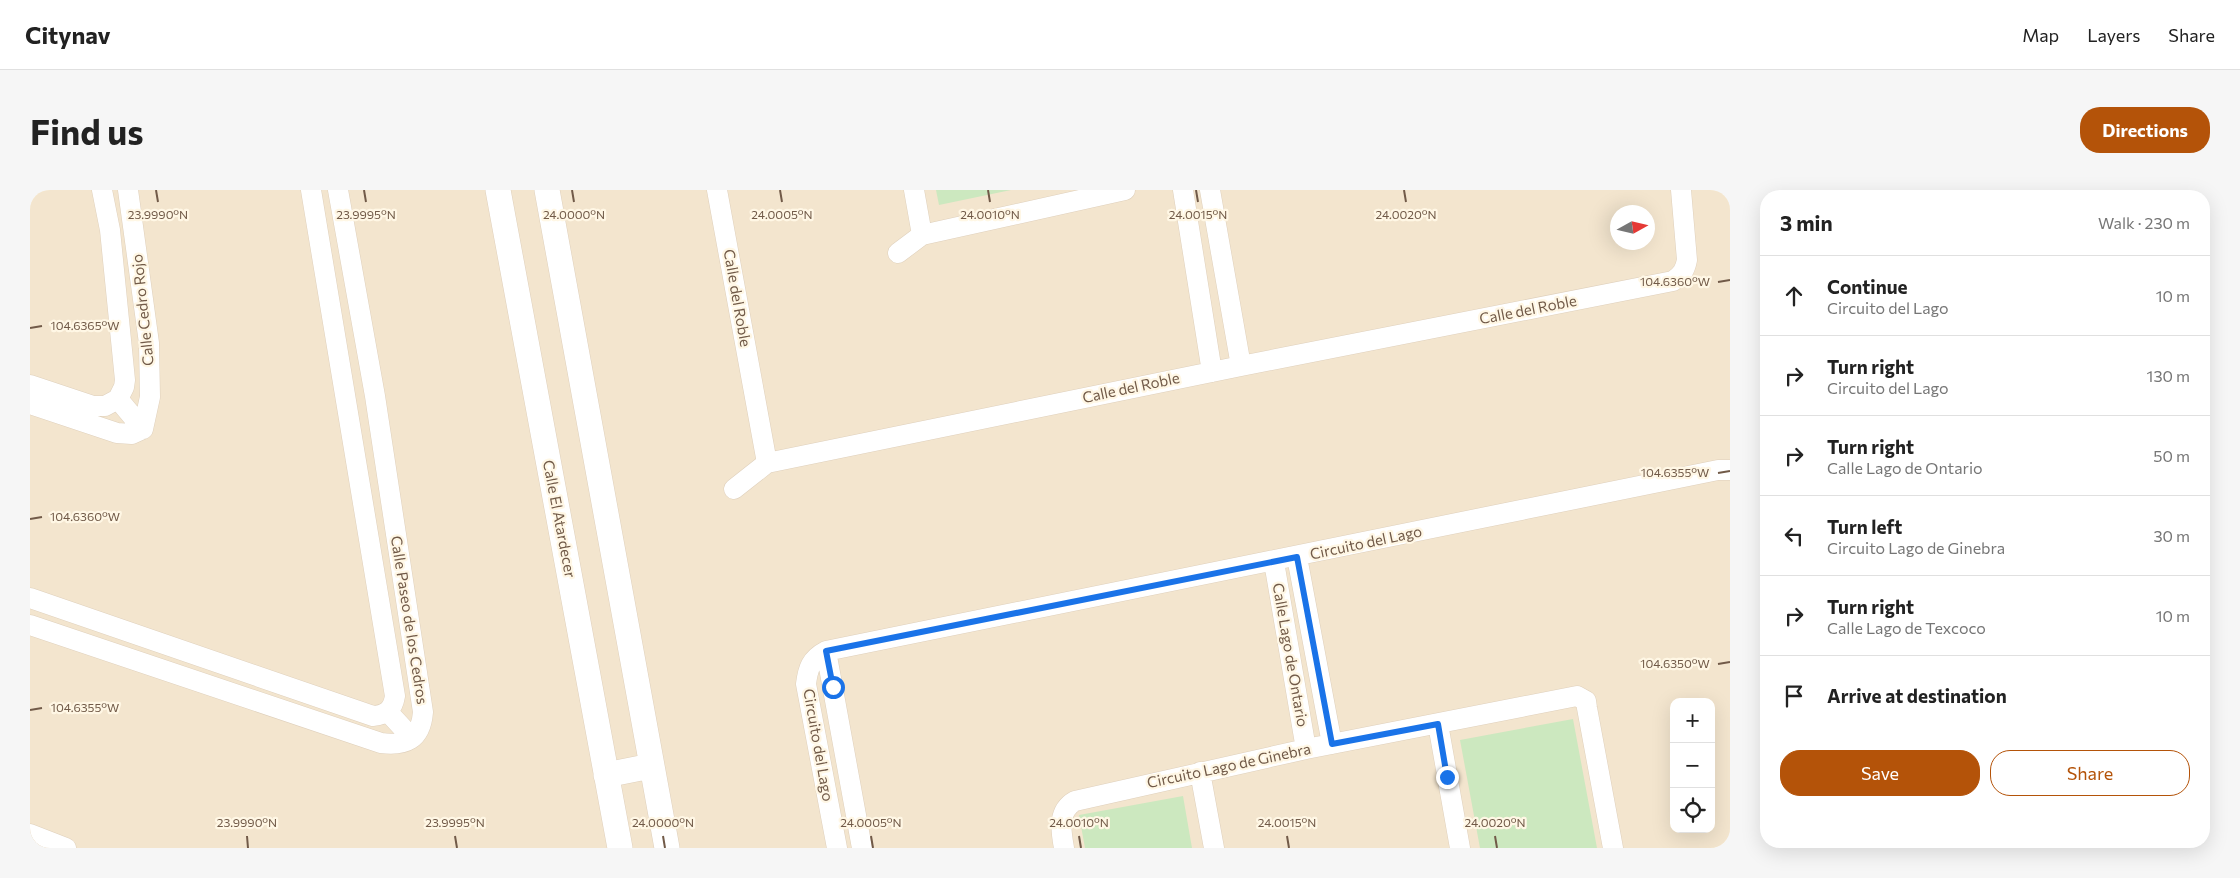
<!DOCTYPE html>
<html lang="en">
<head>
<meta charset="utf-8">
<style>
  :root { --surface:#fff; --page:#f6f6f6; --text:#222; --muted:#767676; --line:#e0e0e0; --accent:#b45309 }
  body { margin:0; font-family:Commissioner,sans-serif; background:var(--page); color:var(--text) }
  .controls { position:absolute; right:15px; bottom:15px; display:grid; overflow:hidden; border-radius:10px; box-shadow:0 5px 20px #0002 }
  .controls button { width:45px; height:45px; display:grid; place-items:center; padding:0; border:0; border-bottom:1px solid var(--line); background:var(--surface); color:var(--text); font:25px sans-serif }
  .compass { position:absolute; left:1580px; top:15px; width:45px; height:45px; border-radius:50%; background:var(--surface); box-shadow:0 5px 20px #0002; rotate:82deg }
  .stop { position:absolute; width:15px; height:15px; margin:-11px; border:4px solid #1a73e8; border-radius:50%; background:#fff }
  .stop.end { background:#1a73e8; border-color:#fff; box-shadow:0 1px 5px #0008 }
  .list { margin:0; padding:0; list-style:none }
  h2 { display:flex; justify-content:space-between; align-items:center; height:65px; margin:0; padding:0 20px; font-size:21px }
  h2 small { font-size:16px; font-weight:400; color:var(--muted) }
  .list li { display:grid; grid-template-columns:32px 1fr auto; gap:15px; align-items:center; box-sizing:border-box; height:80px; padding:0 20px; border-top:1px solid var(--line) }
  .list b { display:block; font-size:19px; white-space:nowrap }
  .list p { margin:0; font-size:16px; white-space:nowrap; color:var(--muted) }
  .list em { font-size:16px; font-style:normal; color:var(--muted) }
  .actions { display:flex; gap:10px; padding:15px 20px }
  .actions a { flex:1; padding:11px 0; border:1px solid var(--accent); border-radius:20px; text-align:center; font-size:18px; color:var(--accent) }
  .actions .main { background:var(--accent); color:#fff }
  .icon { flex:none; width:28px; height:28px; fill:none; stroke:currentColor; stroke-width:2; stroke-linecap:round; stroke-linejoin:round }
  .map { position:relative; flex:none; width:1700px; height:658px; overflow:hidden; border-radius:20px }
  header { display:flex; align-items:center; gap:30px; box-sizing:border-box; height:70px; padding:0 25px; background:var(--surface); border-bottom:1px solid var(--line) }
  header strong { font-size:24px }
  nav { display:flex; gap:28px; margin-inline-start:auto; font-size:18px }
  .intro { display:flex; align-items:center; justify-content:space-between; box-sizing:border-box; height:120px; padding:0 30px }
  h1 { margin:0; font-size:35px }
  .button { padding:12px 22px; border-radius:20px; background:var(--accent); color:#fff; font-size:18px; font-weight:700 }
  main { display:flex; gap:30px; padding:0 30px }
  aside { flex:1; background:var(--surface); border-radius:20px; box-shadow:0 5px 20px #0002 }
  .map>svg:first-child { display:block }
  .residential { fill:#f3e5ce; fill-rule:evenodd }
  .park { fill:#cce8bf }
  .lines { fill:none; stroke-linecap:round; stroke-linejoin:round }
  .minor-casing { stroke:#dfd0bc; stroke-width:21 }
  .tertiary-casing { stroke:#dfd0bc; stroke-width:26 }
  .minor { stroke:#fff; stroke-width:20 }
  .tertiary { stroke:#fff; stroke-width:25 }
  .route { stroke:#1a73e8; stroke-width:6 }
  .ticks { fill:none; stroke:#715a48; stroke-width:2 }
  .labels { text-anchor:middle; stroke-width:4.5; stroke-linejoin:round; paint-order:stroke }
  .street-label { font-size:15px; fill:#715a48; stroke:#fff7e5 }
  .ticks-label { font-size:12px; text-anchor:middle; fill:#715a48; stroke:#fff7e5; stroke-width:4.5; stroke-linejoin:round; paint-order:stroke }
</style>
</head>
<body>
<header>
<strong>Citynav</strong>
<nav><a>Map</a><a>Layers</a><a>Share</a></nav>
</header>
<div class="intro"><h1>Find us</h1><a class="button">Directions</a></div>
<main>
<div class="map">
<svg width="1700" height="658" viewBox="0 0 1700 658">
  <rect width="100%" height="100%" fill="#fbf3e0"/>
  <path class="residential" d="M0 0H1700V658H0ZM1588 22H1618V52H1588ZM1644 512H1681V639H1644Z"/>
  <path class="park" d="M906 0H981L909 15Z
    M1543 529 1567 658H1450L1430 550Z
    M1153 606 1162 658H1055L1049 625Z"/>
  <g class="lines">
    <defs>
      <path id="minor" d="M72 0 80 40 95 190 94 197 88 209
        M98 0 119 153 120 207 113 239
        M687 0 737 273
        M884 0 892 45
        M1153 0 1182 182
        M1180 0 1211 176
        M868 63 892 45 1095 0
        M0 195 63 216H75L88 209
        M88 209 113 239
        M0 214 87 243 102 244 113 239
        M704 299 737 273 1211 176 1643 91C1652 85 1655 80 1657 70L1651 0
        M1267 367 1302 554
        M1244 372 1276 559
        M0 408 343 526C357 525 363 519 365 506L281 0
        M0 435 351 553C375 556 391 550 393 522L345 206 308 0
        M796 461 832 658
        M358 522 382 548
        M1408 534 1430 658
        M1170 582 1184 658
        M0 644 36 658
        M807 658 776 494C778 478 781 469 796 461L1688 280H1700
        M1034 658C1031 641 1027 621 1045 611L1276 559 1547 506 1556 511 1557 518 1583 658"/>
      <path id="tertiary" d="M468 0 590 658
        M517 0 637 658
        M576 585 621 576"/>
    </defs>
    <use href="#minor" class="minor-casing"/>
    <use href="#tertiary" class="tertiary-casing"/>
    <use href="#minor" class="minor"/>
    <use href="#tertiary" class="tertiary"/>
  </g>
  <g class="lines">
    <path class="route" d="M803 497 796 461 1267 367 1302 554 1408 534 1417 587"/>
  </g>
  <path class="ticks" d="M126 0 128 12M334 0 336 12M542 0 544 12M750 0 752 12M958 0 960 12M1166 0 1168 12M1374 0 1376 12M1688 92 1700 90M0 138 12 136M1688 283 1700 281M0 329 12 327M1688 474 1700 472M0 520 12 518M217 646 218 658M425 646 427 658M633 646 635 658M841 646 843 658M1049 646 1051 658M1257 646 1259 658M1465 646 1467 658"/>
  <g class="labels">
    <g class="street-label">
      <text transform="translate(707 108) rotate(80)" y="5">Calle del Roble</text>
      <text transform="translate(113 120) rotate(-96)" y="5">Calle Cedro Rojo</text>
      <text transform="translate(1498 120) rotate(-11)" y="5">Calle del Roble</text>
      <text transform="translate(1101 198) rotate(-12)" y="5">Calle del Roble</text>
      <text transform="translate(529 329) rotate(79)" y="5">Calle El Atardecer</text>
      <text transform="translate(1336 353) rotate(-12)" y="5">Circuito del Lago</text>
      <text transform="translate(379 430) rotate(81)" y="5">Calle Paseo de los Cedros</text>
      <text transform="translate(1260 465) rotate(80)" y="5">Calle Lago de Ontario</text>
      <text transform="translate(788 555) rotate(80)" y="5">Circuito del Lago</text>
      <text transform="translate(1199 576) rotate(-12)" y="5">Circuito Lago de Ginebra</text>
    </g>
  </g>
  <g class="ticks-label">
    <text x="128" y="29">23.9990°N</text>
    <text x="336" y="29">23.9995°N</text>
    <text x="544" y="29">24.0000°N</text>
    <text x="752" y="29">24.0005°N</text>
    <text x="960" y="29">24.0010°N</text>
    <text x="1168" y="29">24.0015°N</text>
    <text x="1376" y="29">24.0020°N</text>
    <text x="1645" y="96">104.6360°W</text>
    <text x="55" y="140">104.6365°W</text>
    <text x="1645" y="287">104.6355°W</text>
    <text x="55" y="331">104.6360°W</text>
    <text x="1645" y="478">104.6350°W</text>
    <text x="55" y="522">104.6355°W</text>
    <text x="217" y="637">23.9990°N</text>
    <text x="425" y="637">23.9995°N</text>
    <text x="633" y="637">24.0000°N</text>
    <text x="841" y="637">24.0005°N</text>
    <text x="1049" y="637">24.0010°N</text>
    <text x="1257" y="637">24.0015°N</text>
    <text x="1465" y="637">24.0020°N</text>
  </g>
</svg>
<div class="controls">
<button>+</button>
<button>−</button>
<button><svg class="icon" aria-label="locate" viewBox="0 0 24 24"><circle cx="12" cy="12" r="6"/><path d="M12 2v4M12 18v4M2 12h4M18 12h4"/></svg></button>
</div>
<svg class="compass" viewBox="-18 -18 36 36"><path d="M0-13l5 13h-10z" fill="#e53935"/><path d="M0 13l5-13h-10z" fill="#767676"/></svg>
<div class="stop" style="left:803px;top:497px"></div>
<div class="stop end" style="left:1417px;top:587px"></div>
</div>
<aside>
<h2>3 min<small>Walk · 230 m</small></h2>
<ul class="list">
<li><svg class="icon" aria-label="ahead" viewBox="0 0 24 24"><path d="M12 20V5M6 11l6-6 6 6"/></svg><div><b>Continue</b><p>Circuito del Lago</p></div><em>10 m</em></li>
<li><svg class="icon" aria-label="right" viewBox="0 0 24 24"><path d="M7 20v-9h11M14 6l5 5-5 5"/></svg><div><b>Turn right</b><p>Circuito del Lago</p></div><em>130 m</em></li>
<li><svg class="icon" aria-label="right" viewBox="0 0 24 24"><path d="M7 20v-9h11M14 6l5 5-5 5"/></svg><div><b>Turn right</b><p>Calle Lago de Ontario</p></div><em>50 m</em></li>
<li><svg class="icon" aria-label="left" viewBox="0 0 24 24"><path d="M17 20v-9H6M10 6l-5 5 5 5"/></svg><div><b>Turn left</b><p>Circuito Lago de Ginebra</p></div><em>30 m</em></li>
<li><svg class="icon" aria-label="right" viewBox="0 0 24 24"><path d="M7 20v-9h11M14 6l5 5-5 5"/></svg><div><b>Turn right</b><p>Calle Lago de Texcoco</p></div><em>10 m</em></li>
<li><svg class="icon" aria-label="arrive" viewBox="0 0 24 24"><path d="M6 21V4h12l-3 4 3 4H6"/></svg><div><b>Arrive at destination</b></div></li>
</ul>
<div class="actions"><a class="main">Save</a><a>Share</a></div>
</aside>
</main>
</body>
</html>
